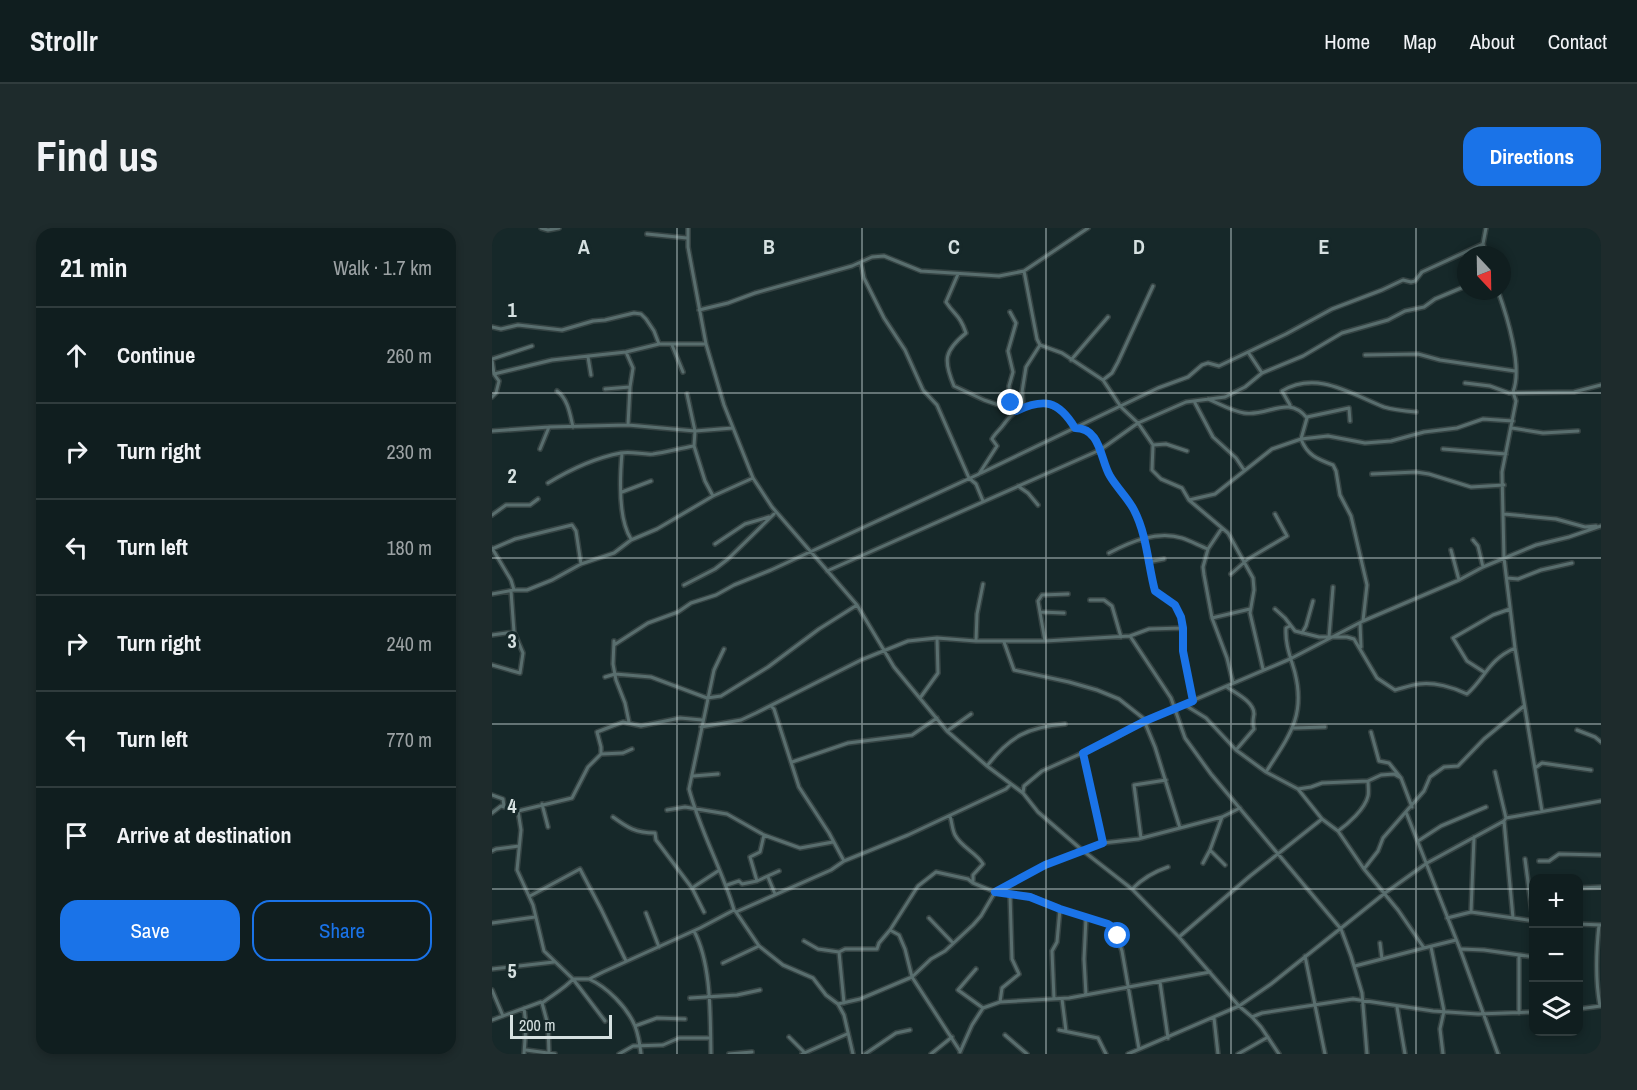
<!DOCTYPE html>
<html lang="en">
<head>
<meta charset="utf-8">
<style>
  :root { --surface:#101e1f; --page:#1e2b2c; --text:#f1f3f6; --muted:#9ca2a4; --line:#303c3d; --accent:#1a73e8 }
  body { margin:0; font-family:"Archivo Narrow",sans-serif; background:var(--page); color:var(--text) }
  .controls { position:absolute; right:18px; bottom:18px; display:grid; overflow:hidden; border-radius:12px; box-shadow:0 3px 9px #0003 }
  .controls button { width:54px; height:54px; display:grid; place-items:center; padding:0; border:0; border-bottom:2px solid var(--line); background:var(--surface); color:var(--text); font:30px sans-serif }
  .compass { position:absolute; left:965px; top:18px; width:54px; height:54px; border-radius:50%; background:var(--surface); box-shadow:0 3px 9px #0003; rotate:158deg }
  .scale { position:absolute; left:18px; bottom:15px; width:102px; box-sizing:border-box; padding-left:6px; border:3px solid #d6e1e1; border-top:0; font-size:16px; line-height:21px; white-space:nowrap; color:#d6e1e1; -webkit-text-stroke:4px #162829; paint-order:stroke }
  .stop { position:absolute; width:18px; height:18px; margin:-14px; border:4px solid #1a73e8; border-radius:50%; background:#fff }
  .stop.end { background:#1a73e8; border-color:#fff; box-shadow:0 2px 6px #0008 }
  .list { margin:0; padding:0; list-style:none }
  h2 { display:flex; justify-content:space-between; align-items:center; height:78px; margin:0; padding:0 24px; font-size:26px }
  h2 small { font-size:20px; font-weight:400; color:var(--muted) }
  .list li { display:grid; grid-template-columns:39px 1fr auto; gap:18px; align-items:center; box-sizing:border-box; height:96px; padding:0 24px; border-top:2px solid var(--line) }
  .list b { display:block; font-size:22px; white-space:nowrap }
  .list em { font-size:20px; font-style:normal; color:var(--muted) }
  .actions { display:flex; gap:12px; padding:18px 24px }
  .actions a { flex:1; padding:14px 0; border:2px solid var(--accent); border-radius:18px; text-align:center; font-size:21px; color:var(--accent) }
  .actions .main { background:var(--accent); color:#fff }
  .icon { flex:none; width:33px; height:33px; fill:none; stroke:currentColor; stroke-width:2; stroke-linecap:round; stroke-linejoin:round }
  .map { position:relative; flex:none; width:1109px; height:826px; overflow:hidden; border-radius:18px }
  header { display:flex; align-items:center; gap:36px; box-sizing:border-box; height:84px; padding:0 30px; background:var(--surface); border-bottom:2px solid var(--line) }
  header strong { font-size:28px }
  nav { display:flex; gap:33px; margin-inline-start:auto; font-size:21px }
  .intro { display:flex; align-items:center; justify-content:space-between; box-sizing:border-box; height:144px; padding:0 36px }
  h1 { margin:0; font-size:42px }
  .button { padding:15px 27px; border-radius:18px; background:var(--accent); color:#fff; font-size:21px; font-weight:700 }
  main { display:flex; gap:36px; padding:0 36px }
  aside { flex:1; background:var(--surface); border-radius:18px; box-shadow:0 3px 9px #0003 }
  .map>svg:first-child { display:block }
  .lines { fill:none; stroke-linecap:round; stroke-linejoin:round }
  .minor-casing { stroke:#354343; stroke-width:6 }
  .minor { stroke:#596e6e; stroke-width:3 }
  .route { stroke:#1a73e8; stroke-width:8 }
  .grid { fill:none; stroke:#d6e1e1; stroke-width:1.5; stroke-opacity:0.55 }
  .grid-label { font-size:20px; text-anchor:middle; font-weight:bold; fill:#d6e1e1; stroke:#162829; stroke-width:6; stroke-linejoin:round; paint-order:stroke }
</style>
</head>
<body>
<header>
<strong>Strollr</strong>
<nav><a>Home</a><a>Map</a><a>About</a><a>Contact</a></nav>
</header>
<div class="intro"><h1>Find us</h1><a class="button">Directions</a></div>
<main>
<aside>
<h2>21 min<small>Walk · 1.7 km</small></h2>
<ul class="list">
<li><svg class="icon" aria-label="ahead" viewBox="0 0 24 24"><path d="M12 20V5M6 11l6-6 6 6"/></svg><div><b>Continue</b></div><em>260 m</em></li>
<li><svg class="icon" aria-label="right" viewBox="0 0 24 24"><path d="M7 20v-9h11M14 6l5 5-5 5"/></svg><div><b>Turn right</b></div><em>230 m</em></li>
<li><svg class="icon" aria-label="left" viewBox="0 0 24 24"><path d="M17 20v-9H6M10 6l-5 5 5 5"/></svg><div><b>Turn left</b></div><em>180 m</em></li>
<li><svg class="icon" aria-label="right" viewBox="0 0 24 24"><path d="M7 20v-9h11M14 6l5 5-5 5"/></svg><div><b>Turn right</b></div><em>240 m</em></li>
<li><svg class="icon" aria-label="left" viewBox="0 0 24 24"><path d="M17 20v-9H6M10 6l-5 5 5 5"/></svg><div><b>Turn left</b></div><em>770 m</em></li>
<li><svg class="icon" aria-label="arrive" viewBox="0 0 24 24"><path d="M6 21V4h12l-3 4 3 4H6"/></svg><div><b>Arrive at destination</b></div></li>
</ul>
<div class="actions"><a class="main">Save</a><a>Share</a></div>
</aside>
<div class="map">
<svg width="1109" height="826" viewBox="0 0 1109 826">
  <rect width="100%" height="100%" fill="#162829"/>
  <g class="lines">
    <defs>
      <path id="minor" d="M49 0 56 2 67 0
        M196 0V19L214 116 232 177 261 250 280 279 365 377 402 439 455 503 495 538 531 565 546 584 590 622 640 661 687 709 747 778 760 789 770 785 861 771 941 783 986 786 1042 784
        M994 0 991 16 994 27
        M155 6 195 10
        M369 35 372 50 392 90 413 122 431 162 445 177 477 250 484 256 491 273
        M466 46 454 74C463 88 468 87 474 105 452 123 451 132 462 158L492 172 524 183
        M1006 63C1015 88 1031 139 1021 164L1024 173 1010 244 1012 330 1023 420 1050 583
        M207 82 236 75 263 65 360 38 380 29 392 28 429 43 507 48 532 43 596 0
        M518 84 524 95 516 123 521 144 517 158 519 181
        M0 99 9 101 26 97 70 102 101 93 113 92 142 85 149 86 154 91 162 103 167 116
        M180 117 191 144
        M548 117 570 125 611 152 629 179 646 195 661 217
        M134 124 141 140 138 159 136 197
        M756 124 770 145
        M873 127 926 126 948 132 1023 143
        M96 129 99 147
        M0 131 40 118
        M0 132 2 146 7 153 4 165 0 169
        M579 132 616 89
        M2 146 60 132 134 124 167 116H214
        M611 152 620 145 626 134 661 58
        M973 155 998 158 1017 165 1082 164 1109 157
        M113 161 138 159
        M65 163C76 171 78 186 81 199
        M195 166 203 203 202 218 213 253 221 268
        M716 171C728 176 740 183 752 185 776 189 796 166 815 190L809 211 836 208 873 215 899 213 932 204 965 200 991 191 1021 193
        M703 175 721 209 744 230 752 242
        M798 177 790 163C825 142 859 166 892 179 902 182 913 183 924 184
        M529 179 531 177 530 164 534 139 548 117 545 111 532 43
        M815 189 857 180 858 193
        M1020 200 1051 205 1086 203
        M0 203 57 199 136 197 203 203 241 200
        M48 221 57 199
        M951 221 1014 226
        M695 223 674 216 661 217 660 242 669 251 690 260 697 272 736 305 761 350 762 362 758 385 771 441
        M130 225C128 248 126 291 139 311
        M489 245 666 160 696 149 710 137 716 135 727 138 794 106 840 81 890 62 911 52 919 54 923 53 930 44 991 16
        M880 246 924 244 937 246 979 259 1012 257
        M56 255C79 241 102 230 129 225 140 223 151 227 161 226 175 224 189 220 202 218
        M526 258 536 265 546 277
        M130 264 159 253
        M697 272 723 266 780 221 809 211C815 227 825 231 841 237L844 243 848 267 859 288 875 357 871 393
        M1012 286 1064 291 1093 299 1104 298
        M0 287 14 277H38L46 271
        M981 312 986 318 991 339
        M223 316 253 296 277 289
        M0 320 19 352 22 362
        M0 321 23 311 80 297 84 303 89 336
        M716 321 730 300
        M959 322 967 352
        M617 325C638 314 665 302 690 310 699 313 708 318 716 321L711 339 712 347 720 390 735 430 741 455
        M656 334 672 331
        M335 343 608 222 646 195 694 174 733 169 753 159 770 145 811 128 850 105 896 92 913 83 932 79 943 71 974 58
        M739 346 756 331 795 308 783 286
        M1015 350 1026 351 1049 342 1080 335
        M192 357 223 341 236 331 282 286
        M0 366 22 362H35L60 352 89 336 122 325 139 312 165 301 221 268 261 250
        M598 372H612L620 378 629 409
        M783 381 793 390 803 403 827 409H855L862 411 885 450 903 462C911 460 919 457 927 456 942 454 961 459 975 466 994 449 996 432 1023 420
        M549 384 572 385
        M720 390 758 381
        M868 395 869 419
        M810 405 814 398 821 373
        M0 407 22 404
        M638 408 657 401 691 400
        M837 409 841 359
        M122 413 121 436 124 452 133 475 137 494
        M484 413 485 386 491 356
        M553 413 546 373 550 367 576 366
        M512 414 522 442 577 454 605 462 627 471 651 490 663 519 688 600
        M122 417 156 395 186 384 199 375 224 367 242 357 279 342 487 246 505 218 500 211C503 205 508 202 512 196 533 167 564 169 583 199 609 200 608 231 618 248 625 260 636 270 642 282 655 307 656 337 663 363L683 377 689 389 691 400V423L701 473
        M232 421 222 442 197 561C208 603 230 641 242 682
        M0 437 28 445 31 425 22 404 19 363
        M992 444 975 433 961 410 1001 387 1018 381
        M113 449 123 446 159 449 215 470 229 468 276 439 327 401 365 377
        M735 459C745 466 762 474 762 486 761 492 760 495 762 501L744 522
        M428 470 446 445 445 410
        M693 477 714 490 744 522 774 544 806 561 830 591 846 603 872 641 906 682 932 720 964 712
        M279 478 282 481 307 559 337 605 352 633
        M209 499 249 492 264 485 369 432 416 413 445 410 484 413H553L638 408 679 470 693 510 719 546 849 701 859 728 870 765 875 826
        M802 500 833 499
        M1085 502 1103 509 1109 514
        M455 503 479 486
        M879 504 887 533 897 535 909 550 920 579
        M591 525 611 615
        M109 526 131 525 140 521
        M300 534 356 515 420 507 445 490
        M495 538C518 508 536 499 573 496
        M1043 540 1050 535 1099 542
        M774 544C796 509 814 489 803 445 799 430 793 417 794 400L798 398
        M1003 544 1014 590
        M201 548 226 546
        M806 561 819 559 830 555 876 553 889 547 902 546 909 550
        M531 565 532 558 550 543 615 514 653 493 798 431 871 393 967 352 991 339 1044 317 1077 309 1109 298
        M0 567 11 571 12 578
        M50 576 56 599
        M175 582 193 579 235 586 272 607 308 620 341 614
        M26 583 80 570 96 539 109 526V519L105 504 131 494 149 498 188 490 210 492
        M914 584 968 721 1006 826
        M0 585 9 578 26 583 29 602 25 642 41 677 52 723 81 751 113 793
        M458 588C460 594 460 601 463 607 470 620 484 624 491 636L481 647V655
        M121 589C136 600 144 605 163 605L164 612 200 660 226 643
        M730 589 718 622 733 637
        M1012 593 1021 690
        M846 603C856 596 873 581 876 568 877 564 876 557 876 553
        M649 610 642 557 674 552
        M926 613 949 598 994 579
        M0 623 4 621 27 618
        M1033 631 1041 692
        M1047 633H1057L1067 626 1109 627
        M711 635 718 622
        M872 641 886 623 891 610 932 563 938 549 952 539 966 538 992 511 1032 478
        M276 649 283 666
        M265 653 258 629 268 624 272 607
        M235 657 247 653 250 656 265 653 287 643
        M200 660 212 684
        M1086 660 1109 659
        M640 661C651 650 661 644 676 639
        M38 668 88 641 109 681 134 733
        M244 684 267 718 291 737 321 750 334 767 346 776 352 787 361 826
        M979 684 982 609
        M154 685 167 719
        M437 690 461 715
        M955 690 979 684 1042 693
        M0 695 43 689
        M1086 696 1109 697
        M1107 697C1104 725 1103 751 1108 778
        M398 702 426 658 444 644 476 651 481 655 503 664 538 668 568 681 616 696 622 700 630 723 647 821
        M202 703C220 737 218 789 219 826
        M687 709 758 648 830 591
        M312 713 326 721 347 724
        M888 715 890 731
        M939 719 952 783 948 801 951 826
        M969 721 992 722 1042 729
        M813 728 833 826
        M231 735 267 718
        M863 738 932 720
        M0 741 62 734
        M484 741 466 762 491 780
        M97 751C115 759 135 779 143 798 146 806 148 817 149 826
        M668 754 676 810
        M0 762 11 788
        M594 767 592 731 594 690
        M198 770 245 767 268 762
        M562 771 560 723 565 714 568 681
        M570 771 574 803
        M508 774 510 760 527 746 520 731 518 667
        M50 775 56 797 57 825
        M352 775 347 724 353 721H385L387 715 398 702 407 707 413 721 420 749 468 823
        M346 776 368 771 420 749 439 731 453 723 481 697 489 688 503 664 553 637 611 615 646 611 730 589 748 580
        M905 779 913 826
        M32 780 34 797 32 826
        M1086 781 1109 778
        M1027 785V727
        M760 789 769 799 787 826
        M722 790 726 826
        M0 792 49 774 50 775C60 767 72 761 81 751H97L111 744 208 700 242 682 244 684 339 642 352 633 416 607 514 561 519 556
        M143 798 165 790 193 791
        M567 802 606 810 614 826
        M513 807 535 826
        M297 809 312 824
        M34 822 63 826
        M468 824 480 797 491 780 508 774 577 770 718 744
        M127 826 141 818 171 817 187 810H218
        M237 826 260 824
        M310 826 355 806
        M373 826 404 805 418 802
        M439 826 460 809
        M636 826 747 778 779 756 893 665 935 635 1012 593 1014 590 1109 573
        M746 826 776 809"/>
    </defs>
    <use href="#minor" class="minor-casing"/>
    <use href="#minor" class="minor"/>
  </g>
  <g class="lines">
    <path class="route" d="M519 175V181L524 183C552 170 566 172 583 200 609 200 608 231 618 248 625 260 636 270 642 282 655 307 656 337 663 363L683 377 689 389 691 400V423L701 473 653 493 591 525 611 615 553 637 503 664 538 669 568 681 616 696 622 700 626 708"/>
  </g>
  <path class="grid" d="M185 0V826M370 0V826M554 0V826M739 0V826M924 0V826M0 165H1109M0 330H1109M0 496H1109M0 661H1042M1086 661H1109"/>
  <g class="grid-label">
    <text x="92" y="26">A</text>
    <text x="277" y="26">B</text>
    <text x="462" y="26">C</text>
    <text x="647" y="26">D</text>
    <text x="832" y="26">E</text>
    <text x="20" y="89">1</text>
    <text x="20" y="255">2</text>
    <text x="20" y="420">3</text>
    <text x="20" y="585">4</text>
    <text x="20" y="750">5</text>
  </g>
</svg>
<div class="controls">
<button>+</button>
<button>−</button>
<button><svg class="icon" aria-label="layers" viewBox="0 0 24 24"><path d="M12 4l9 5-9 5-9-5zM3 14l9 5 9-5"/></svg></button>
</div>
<svg class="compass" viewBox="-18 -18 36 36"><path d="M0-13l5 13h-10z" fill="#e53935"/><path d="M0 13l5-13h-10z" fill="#9ca2a4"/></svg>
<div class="scale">200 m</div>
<div class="stop" style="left:626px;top:708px"></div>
<div class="stop end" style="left:519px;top:175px"></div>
</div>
</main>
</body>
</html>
